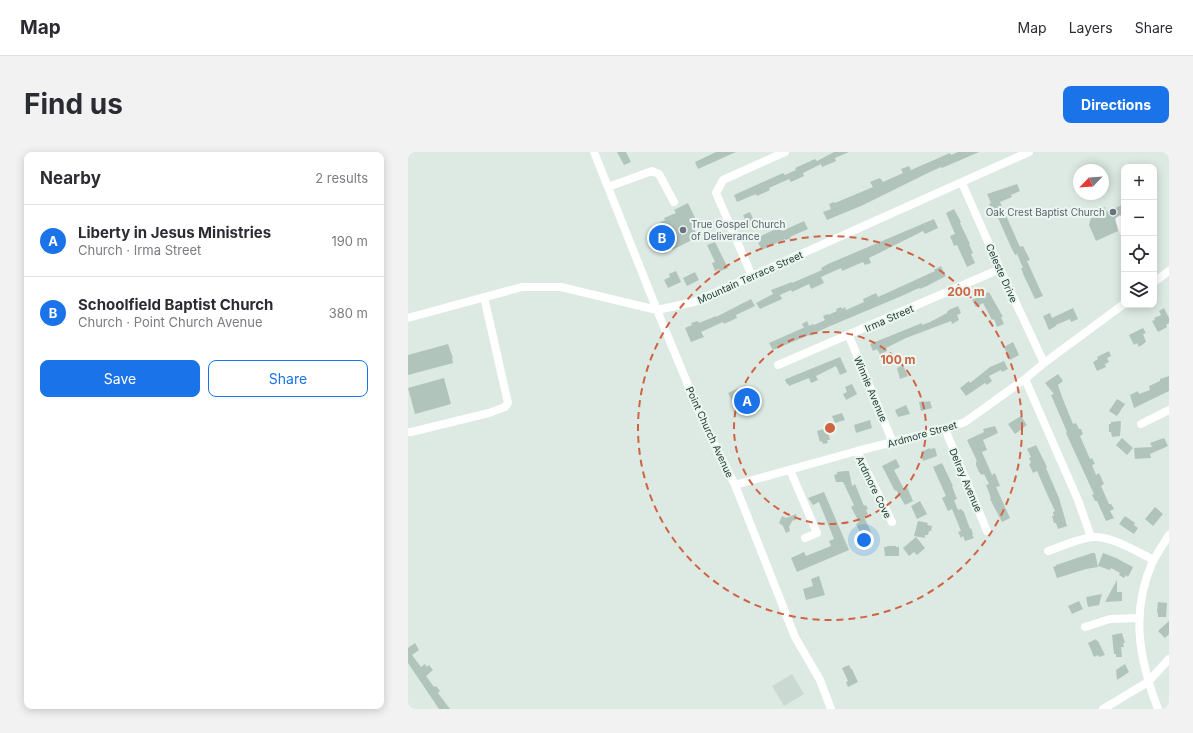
<!DOCTYPE html>
<html lang="en">
<head>
<meta charset="utf-8">
<style>
  :root { --surface:#fff; --page:#f2f2f3; --text:#2b2b33; --muted:#7c7c81; --line:#e1e1e2; --accent:#1a73e8 }
  body { margin:0; font-family:Inter,sans-serif; background:var(--page); color:var(--text) }
  .controls { position:absolute; right:12px; top:12px; display:grid; overflow:hidden; border-radius:8px; box-shadow:0 2px 10px #0003 }
  .controls button { width:36px; height:36px; display:grid; place-items:center; padding:0; border:0; border-bottom:1px solid var(--line); background:var(--surface); color:var(--text); font:20px sans-serif }
  .compass { position:absolute; left:665px; top:12px; width:36px; height:36px; border-radius:50%; background:var(--surface); box-shadow:0 2px 10px #0003; rotate:245deg }
  .you { position:absolute; left:456px; top:388px; width:14px; height:14px; margin:-10px; border:3px solid #fff; border-radius:50%; background:#1a73e8; box-shadow:0 0 0 6px #1a73e833 }
  .badge { display:grid; place-items:center; width:26px; height:26px; border-radius:50%; background:var(--accent); color:#fff; font-size:13px; font-weight:700 }
  .pin { position:absolute; translate:-50% -50%; border:2px solid #fff; box-shadow:0 1px 4px #0006 }
  .list { margin:0; padding:0; list-style:none }
  h2 { display:flex; justify-content:space-between; align-items:center; height:52px; margin:0; padding:0 16px; font-size:17px }
  h2 small { font-size:13px; font-weight:400; color:var(--muted) }
  .list li { display:grid; grid-template-columns:26px 1fr auto; gap:12px; align-items:center; box-sizing:border-box; height:72px; padding:0 16px; border-top:1px solid var(--line) }
  .list b { display:block; font-size:15px; white-space:nowrap }
  .list p { margin:0; font-size:13px; white-space:nowrap; color:var(--muted) }
  .list em { font-size:13px; font-style:normal; color:var(--muted) }
  .actions { display:flex; gap:8px; padding:12px 16px }
  .actions a { flex:1; padding:9px 0; border:1px solid var(--accent); border-radius:8px; text-align:center; font-size:14px; color:var(--accent) }
  .actions .main { background:var(--accent); color:#fff }
  .icon { flex:none; width:22px; height:22px; fill:none; stroke:currentColor; stroke-width:2; stroke-linecap:round; stroke-linejoin:round }
  .map { position:relative; flex:none; width:761px; height:557px; overflow:hidden; border-radius:8px }
  header { display:flex; align-items:center; gap:24px; box-sizing:border-box; height:56px; padding:0 20px; background:var(--surface); border-bottom:1px solid var(--line) }
  header strong { font-size:19px }
  nav { display:flex; gap:22px; margin-inline-start:auto; font-size:14px }
  .intro { display:flex; align-items:center; justify-content:space-between; box-sizing:border-box; height:96px; padding:0 24px }
  h1 { margin:0; font-size:28px }
  .button { padding:10px 18px; border-radius:8px; background:var(--accent); color:#fff; font-size:14px; font-weight:700 }
  main { display:flex; gap:24px; padding:0 24px }
  aside { flex:1; background:var(--surface); border-radius:8px; box-shadow:0 2px 10px #0003 }
  .map>svg:first-child { display:block }
  .built { fill:#cad9d2 }
  .building { fill:#b1c4bc }
  .lines { fill:none; stroke-linecap:round; stroke-linejoin:round }
  .minor { stroke:#fff; stroke-width:8 }
  .ring { fill:none; stroke:#cf6343; stroke-width:2; stroke-dasharray:7 5 }
  .worship-dot { fill:#6b7280; stroke:#ecf6f1; stroke-width:1.5 }
  .labels { text-anchor:middle; stroke-width:4; stroke-linejoin:round; paint-order:stroke }
  .worship-label { font-size:10px; fill:#5b616d; stroke:#ecf6f1; text-anchor:end }
  .street-label { font-size:10px; fill:#1d3931; stroke:#ecf6f1 }
  .centre { fill:#cf6343; stroke:#ecf6f1; stroke-width:2 }
  .ring-label { font-size:12px; text-anchor:middle; font-weight:bold; fill:#cf6343; stroke:#ecf6f1; stroke-width:4; stroke-linejoin:round; paint-order:stroke }
</style>
</head>
<body>
<header>
<strong>Map</strong>
<nav><a>Map</a><a>Layers</a><a>Share</a></nav>
</header>
<div class="intro"><h1>Find us</h1><a class="button">Directions</a></div>
<main>
<aside>
<h2>Nearby<small>2 results</small></h2>
<ul class="list">
<li><span class="badge">A</span><div><b>Liberty in Jesus Ministries</b><p>Church · Irma Street</p></div><em>190 m</em></li>
<li><span class="badge">B</span><div><b>Schoolfield Baptist Church</b><p>Church · Point Church Avenue</p></div><em>380 m</em></li>
</ul>
<div class="actions"><a class="main">Save</a><a>Share</a></div>
</aside>
<div class="map">
<svg width="761" height="557" viewBox="0 0 761 557">
  <rect width="100%" height="100%" fill="#dceae3"/>
  <path class="built" d="M384 522 396 542 376 554 364 534Z"/>
  <path class="building" d="M209 0H218L223 10 216 13Z
    M308 0H328L290 17 287 10Z
    M426 0H441L427 6 428 9 414 15 413 12 395 21 396 24 383 30 381 27 361 36 362 38 349 44 348 42 329 50 326 43 375 21 377 23 388 18 387 16 407 7 409 9Z
    M550 0H571L534 16 533 15 522 20 453 54 419 68 415 60 423 57 421 52 426 50 427 51 465 35 462 30 472 26 475 30 495 21 493 17 501 14 503 18 542 1 543 3Z
    M609 32 612 39 603 43 604 45 592 50 612 95 615 94 622 108 619 109 635 144 627 147 616 124 613 116H615L609 102 607 103 603 95 586 57 584 58 581 52 583 51 579 42Z
    M280 51 290 72 285 75 290 85 264 98 251 71 257 68 256 66 268 61 266 58Z
    M716 52V64L711 63 707 67 710 79 688 89 681 73 683 65 688 66 686 60 697 55 699 60Z
    M546 57 553 70 552 71 562 92H561L565 101 563 102 567 111 559 115 549 93 546 94 542 84 547 82 538 61Z
    M342 60 348 73 341 76 335 63Z
    M526 67 530 76 517 82 515 79 461 106 463 111 457 113 455 110 434 119 433 116 413 125 416 131 403 137 401 132 384 140 383 138 372 143 374 147 352 157 348 151 365 142 363 138 384 130V131L414 118 413 116 420 112Z
    M396 69 400 77 382 85 383 86 378 88 377 87 354 98 350 91 353 89 351 85 372 75 374 79Z
    M307 90 320 116 312 119 311 117 307 119 304 111 307 110 299 93Z
    M533 114 538 124 519 134 512 137 511 136 496 143 420 175 401 184V183L365 198 361 191 395 176H396L394 172 399 169 401 174 405 172 406 173 417 168 415 164 420 162V163L429 159 428 157 433 155 434 157 437 155 438 158 456 150 455 147 468 141 470 145 527 119 526 118Z
    M268 119 273 130 260 136 256 128 262 125 261 122Z
    M287 120 291 128 279 134 275 126Z
    M581 140 595 165H593L596 172 589 175 586 167 584 168 575 151 568 155 564 148Z
    M343 147 347 154 328 163 329 166 316 172 315 170 293 180 296 185 283 190 277 176 284 173 283 171 290 169 291 171 308 164V165Z
    M550 154 553 161 549 163 551 168 544 172 543 169 498 186 478 196 479 199 472 202 469 197 465 199 462 192 514 171V173L522 170 539 161V160L541 158Z
    M665 156 670 167 663 170 662 167 648 173V174L641 178 635 164 642 161 644 166Z
    M756 156 761 166V171L758 173 759 175 750 180 744 169 747 168 746 166 753 163 751 159Z
    M735 176 738 181 735 182 738 190 731 195 729 191 726 193 721 183Z
    M605 190 611 203 602 208 596 195Z
    M40 192 45 206H44L45 211 0 223V203Z
    M701 199 703 204 699 206 701 210 697 212 698 215 689 219 685 210 690 207 689 205Z
    M432 205 439 220 432 223 428 214 408 224 410 228 403 231 401 226 381 234 380 232H379L377 228 378 227Z
    M596 209 600 217 594 220 593 218 581 224 584 229 579 233 577 231 558 244 552 236 561 229 562 231 582 215Z
    M495 213 500 224 492 227 489 216Z
    M650 222 655 229 650 233 654 245 665 272 668 271 671 277H673L675 282 672 284 682 307 684 306 687 312 684 313 688 323 691 321 696 332 693 334 701 352H703L706 357 702 359 706 366 698 369 689 349H687L684 343 686 342 685 340 658 281 659 280 643 243 646 242 637 231Z
    M761 224V239L726 256 722 243 730 239 731 242 742 238 741 234 752 229V227Z
    M36 226 43 252 7 262 0 236Z
    M444 232 449 242 438 248 435 242 439 240 437 235Z
    M337 233 345 250 328 257 320 241Z
    M709 247 717 252 709 264 701 259Z
    M516 249V250L522 249 524 256 513 259 511 250Z
    M498 253 502 262 490 265 487 258Z
    M434 261 437 268 427 271 424 264Z
    M613 264 619 273 607 282 600 272Z
    M462 268 464 276 448 281 446 273Z
    M713 269 712 284 704 285 703 280H701V272H703V270Z
    M587 274 590 281 575 288 579 298 574 300 584 323 587 321 592 334 588 335 602 366 594 370 582 347 583 346 578 333 581 332 576 322 574 323 571 320 568 313V310L569 309 559 288 576 280 575 277Z
    M419 276 422 288H419L420 291 415 292 414 289 412 290 409 279Z
    M714 286 725 296 719 303 708 293Z
    M756 286 760 294 742 302 743 306 727 307 726 296 744 295 742 291Z
    M628 293 639 315 638 316 651 346 659 374 650 377 648 371H646L644 364H646L645 360 647 359 639 342 629 319 625 321 621 312 623 311 621 306 623 305 619 297Z
    M522 296V297L527 296 529 304 515 309 513 300Z
    M488 307 492 315 486 318 496 337 499 335 505 349 497 353 488 338 487 339 474 314Z
    M534 311 545 334H544L549 347 546 348 550 358 553 357 556 360 562 377 563 376 565 382 564 383 566 386 557 389 555 384 553 386 550 380 553 379 544 357 540 359 534 346 538 344 525 315Z
    M437 319H441L444 334 447 332 456 354 458 353 460 357 458 358 460 362 456 365 464 382 455 386 448 372 451 370 443 355 446 353 435 330H428L426 323 429 322V320Z
    M416 340 441 398 389 420 383 406 396 400 398 404 423 394 421 389 426 387 411 350 405 353 400 346Z
    M512 349 519 362 509 367 503 354Z
    M747 355 755 362 745 374 737 367Z
    M388 362 389 367 384 369 381 375 382 379 378 381 375 374 371 371 374 364 378 366Z
    M717 364 727 371 726 373 730 376 726 382 711 372Z
    M510 369 520 371 519 373 524 374 523 379H521L520 383H517V386L506 384Z
    M508 385 517 396 509 403 506 400 501 404 495 396Z
    M479 394H488V395H491V404H477L476 395H479Z
    M684 401H687L690 415 678 417 649 426 645 415 648 414V413Z
    M695 401 708 406 725 415 720 425 718 423 716 426 711 423 712 421 703 416 702 418 690 414Z
    M411 424 417 443 398 448 395 437 405 434 403 427Z
    M709 428V440H714V449L697 450Z
    M694 442 691 453 680 455 678 445Z
    M671 449 675 457 664 462 660 454Z
    M750 450 759 451 758 465H750V462L749 459Z
    M761 469V482L757 486 750 479Z
    M714 481 717 491H715L716 495H713L714 505H708V502H706L704 483Z
    M688 487 689 489H690L697 503 691 505 690 503 686 505 680 491Z
    M7 491 11 498 4 503 13 515 17 512 19 515 21 513 25 518 18 524 26 535 28 534 32 539 30 541 42 557H31L0 511V496Z
    M717 512 721 520 709 528 708 518Z
    M441 513 443 517H444L450 530 440 535 438 530 440 529 434 516Z"/>
  <g class="lines">
    <path class="minor" d="M186 0 249 158 295 269 327 333 387 485 412 528 423 557
      M554 31 592 117 636 211
      M200 35 244 19 251 22 266 50
      M712 68 716 81
      M344 124 308 41 315 28 377 0
      M746 130 761 119
      M0 166 114 135H153L249 158 286 150 621 0
      M441 184 485 291
      M370 213 592 117
      M617 227 670 348 683 385
      M733 272 761 258
      M537 277 579 379
      M0 280H3L81 261 97 255 100 251 76 145
      M449 299 484 370
      M382 318 409 381 397 386
      M327 333 449 299 537 277 557 270 617 227 636 211 716 152
      M640 399C652 395 672 386 685 385 704 384 729 400 746 408
      M677 475 702 467 731 466
      M695 557 740 530 761 507
      M750 557C731 507 722 460 745 409 750 400 756 391 761 383"/>
  </g>
  <g class="ring">
    <circle cx="422" cy="276" r="96"/>
    <circle cx="422" cy="276" r="192"/>
  </g>
  <g class="worship-dot">
    <circle cx="705" cy="60" r="4"/>
    <circle cx="275" cy="78" r="4"/>
  </g>
  <g class="labels">
    <g class="worship-label">
      <text x="697" y="64">Oak Crest Baptist Church</text>
      <text x="283" y="76" text-anchor="start">True Gospel Church<tspan x="283" dy="12">of Deliverance</tspan></text>
    </g>
    <g class="street-label">
      <text transform="translate(594 121) rotate(66)" y="4">Celeste Drive</text>
      <text transform="translate(342 125) rotate(-24)" y="4">Mountain Terrace Street</text>
      <text transform="translate(481 166) rotate(-24)" y="4">Irma Street</text>
      <text transform="translate(463 237) rotate(67)" y="4">Winnie Avenue</text>
      <text transform="translate(302 280) rotate(65)" y="4">Point Church Avenue</text>
      <text transform="translate(514 282) rotate(-16)" y="4">Ardmore Street</text>
      <text transform="translate(558 328) rotate(67)" y="4">Delray Avenue</text>
      <text transform="translate(466 335) rotate(64)" y="4">Ardmore Cove</text>
    </g>
  </g>
  <circle cx="422" cy="276" r="6" class="centre"/>
  <g class="ring-label">
    <text x="558" y="144">200 m</text>
    <text x="490" y="212">100 m</text>
  </g>
</svg>
<div class="controls">
<button>+</button>
<button>−</button>
<button><svg class="icon" aria-label="locate" viewBox="0 0 24 24"><circle cx="12" cy="12" r="6"/><path d="M12 2v4M12 18v4M2 12h4M18 12h4"/></svg></button>
<button><svg class="icon" aria-label="layers" viewBox="0 0 24 24"><path d="M12 4l9 5-9 5-9-5zM3 14l9 5 9-5"/></svg></button>
</div>
<svg class="compass" viewBox="-18 -18 36 36"><path d="M0-13l5 13h-10z" fill="#e53935"/><path d="M0 13l5-13h-10z" fill="#7c7c81"/></svg>
<div class="you"></div>
<div class="pin badge" style="left:339px;top:249px">A</div>
<div class="pin badge" style="left:254px;top:86px">B</div>
</div>
</main>
</body>
</html>
